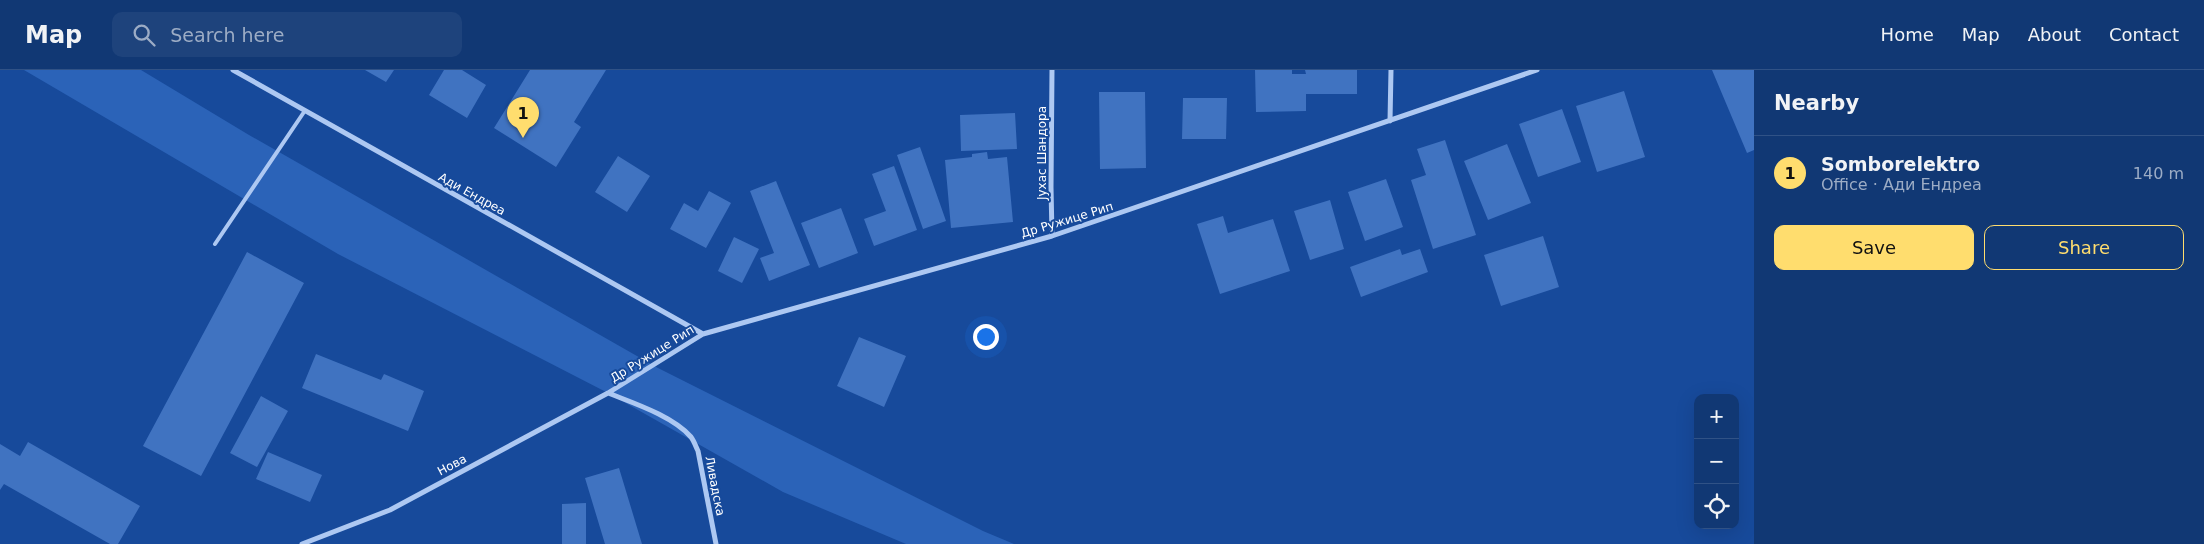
<!DOCTYPE html>
<html lang="en">
<head>
<meta charset="utf-8">
<style>
  :root { --surface:#113874; --page:#1e437c; --text:#f1f3f6; --muted:#9cacc5; --line:#305286; --accent:#ffdd6e }
  body { margin:0; font-family:"DejaVu Sans",sans-serif; background:var(--page); color:var(--text) }
  .controls { position:absolute; right:15px; bottom:15px; display:grid; overflow:hidden; border-radius:10px; box-shadow:0 5px 20px #0002 }
  .controls button { width:45px; height:45px; display:grid; place-items:center; padding:0; border:0; border-bottom:1px solid var(--line); background:var(--surface); color:var(--text); font:25px sans-serif }
  .you { position:absolute; left:985px; top:266px; width:18px; height:18px; margin:-12px; border:4px solid #fff; border-radius:50%; background:#1a73e8; box-shadow:0 0 0 8px #1a73e833 }
  .badge { display:grid; place-items:center; width:32px; height:32px; border-radius:50%; background:var(--accent); color:#111; font-size:16px; font-weight:700 }
  .pin { position:absolute; translate:-50% -41px; filter:drop-shadow(0 1px 2px #0008) }
  .pin::after { content:''; position:absolute; top:26px; width:18px; height:15px; background:inherit; clip-path:polygon(0 0,100% 0,50% 100%) }
  .list { margin:0; padding:0; list-style:none }
  h2 { display:flex; justify-content:space-between; align-items:center; height:65px; margin:0; padding:0 20px; font-size:21px }
  h2 small { font-size:16px; font-weight:400; color:var(--muted) }
  .list li { display:grid; grid-template-columns:32px 1fr auto; gap:15px; align-items:center; box-sizing:border-box; height:75px; padding:0 20px; border-top:1px solid var(--line) }
  .list b { display:block; font-size:19px; white-space:nowrap }
  .list p { margin:0; font-size:16px; white-space:nowrap; color:var(--muted) }
  .list em { font-size:16px; font-style:normal; color:var(--muted) }
  .actions { display:flex; gap:10px; padding:15px 20px }
  .actions a { flex:1; padding:11px 0; border:1px solid var(--accent); border-radius:10px; text-align:center; font-size:18px; color:var(--accent) }
  .actions .main { background:var(--accent); color:#111 }
  .icon { flex:none; width:28px; height:28px; fill:none; stroke:currentColor; stroke-width:2; stroke-linecap:round; stroke-linejoin:round }
  .map { position:relative; flex:none; width:1754px; height:474px; overflow:hidden }
  header { display:flex; align-items:center; gap:30px; box-sizing:border-box; height:70px; padding:0 25px; background:var(--surface); border-bottom:1px solid var(--line) }
  header strong { font-size:24px }
  nav { display:flex; gap:28px; margin-inline-start:auto; font-size:18px }
  .search { width:350px; height:45px; background:var(--page); display:flex; align-items:center; gap:12px; box-sizing:border-box; padding:0 18px; border-radius:10px; color:var(--muted); font-size:19px }
  main { display:flex }
  aside { flex:1; background:var(--surface) }
  .map>svg:first-child { display:block }
  .green { fill:#2b63b8 }
  .building { fill:#4073c1 }
  .lines { fill:none; stroke-linecap:round; stroke-linejoin:round }
  .lane { stroke:#adc8f2; stroke-width:4 }
  .street { stroke:#adc8f2; stroke-width:5 }
  .labels { text-anchor:middle; stroke-width:4; stroke-linejoin:round; paint-order:stroke }
  .street-label { font-size:12px; fill:#fff; stroke:#174a9b }
</style>
</head>
<body>
<header>
<strong>Map</strong>
<div class="search"><svg class="icon" aria-label="search" viewBox="0 0 24 24"><circle cx="10" cy="10" r="6"/><path d="M15 15l6 6"/></svg>Search here</div>
<nav><a>Home</a><a>Map</a><a>About</a><a>Contact</a></nav>
</header>
<main>
<div class="map">
<svg width="1754" height="474" viewBox="0 0 1754 474">
  <rect width="100%" height="100%" fill="#174a9b"/>
  <path class="green" d="M24 0H141L249 65 658 298 983 461 1014 474H906L783 422 608 323 338 184Z"/>
  <path class="building" d="M365 0H394L386 12Z
    M444 0H462L486 15 467 48 429 25Z
    M530 0H606L574 52 581 57 556 97 494 58Z
    M1255 0H1292V4H1306L1305 0H1357V24H1306V41L1256 42Z
    M1712 0H1754V80L1747 83Z
    M1624 21 1645 87 1597 102 1576 36Z
    M1099 22H1145L1146 98 1100 99Z
    M1183 28H1227L1226 69H1182Z
    M1562 39 1581 92 1538 107 1519 54Z
    M1015 43 1017 79 961 81 960 45Z
    M1445 70 1476 165 1433 179 1411 110 1426 105 1417 79Z
    M1507 74 1531 133 1488 150 1464 91Z
    M920 77 946 151 923 159 897 85Z
    M987 82 988 89 1007 87 1013 152 951 158 945 90 972 87V84Z
    M618 86 650 106 627 142 595 122Z
    M894 96 917 160 874 176 864 149 886 141 872 104Z
    M1386 109 1403 157 1365 171 1348 122Z
    M776 111 810 195 769 211 760 188 774 183 750 121Z
    M709 121 731 133 706 178 670 159 684 133 698 141Z
    M1330 130 1344 179 1310 190 1294 141Z
    M841 138 858 183 819 198 801 153Z
    M1223 146 1228 163 1273 149 1290 201 1220 224 1197 154Z
    M1543 166 1559 217 1501 236 1484 185Z
    M734 167 759 179 742 213 718 201Z
    M1400 179 1402 185 1420 179 1428 202 1361 227 1350 197Z
    M247 182 304 213 201 406 143 376Z
    M859 267 906 286 884 337 837 316Z
    M316 284 381 310 384 304 424 321 408 361 302 318Z
    M261 326 288 341 257 397 230 383Z
    M28 372 140 436 118 474H110L4 414 0 420V374L20 386Z
    M268 382 322 405 310 432 256 409Z
    M619 398 642 474H605L585 408Z
    M586 433V474H562V434Z"/>
  <g class="lines">
    <path class="lane" d="M215 174 304 42"/>
    <path class="street" d="M233 0 703 264
      M1390 51 1391 0
      M1052 166 1051 117 1052 0
      M608 323C633 333 673 346 691 367 694 371 696 377 698 381L716 474
      M302 474 390 440 608 323 703 264 1052 166 1537 0"/>
  </g>
  <g class="labels">
    <g class="street-label">
      <text transform="translate(1042 83) rotate(-90)" y="4">Јухас Шандора</text>
      <text transform="translate(472 124) rotate(29)" y="4">Ади Ендреа</text>
      <text transform="translate(1067 150) rotate(-17)" y="4">Др Ружице Рип</text>
      <text transform="translate(652 284) rotate(-32)" y="4">Др Ружице Рип</text>
      <text transform="translate(452 395) rotate(-28)" y="4">Нова</text>
      <text transform="translate(715 416) rotate(79)" y="4">Ливадска</text>
    </g>
  </g>
</svg>
<div class="controls">
<button>+</button>
<button>−</button>
<button><svg class="icon" aria-label="locate" viewBox="0 0 24 24"><circle cx="12" cy="12" r="6"/><path d="M12 2v4M12 18v4M2 12h4M18 12h4"/></svg></button>
</div>
<div class="you"></div>
<div class="pin badge" style="left:523px;top:68px">1</div>
</div>
<aside>
<h2>Nearby<small></small></h2>
<ul class="list">
<li><span class="badge">1</span><div><b>Somborelektro</b><p>Office · Ади Ендреа</p></div><em>140 m</em></li>
</ul>
<div class="actions"><a class="main">Save</a><a>Share</a></div>
</aside>
</main>
</body>
</html>
